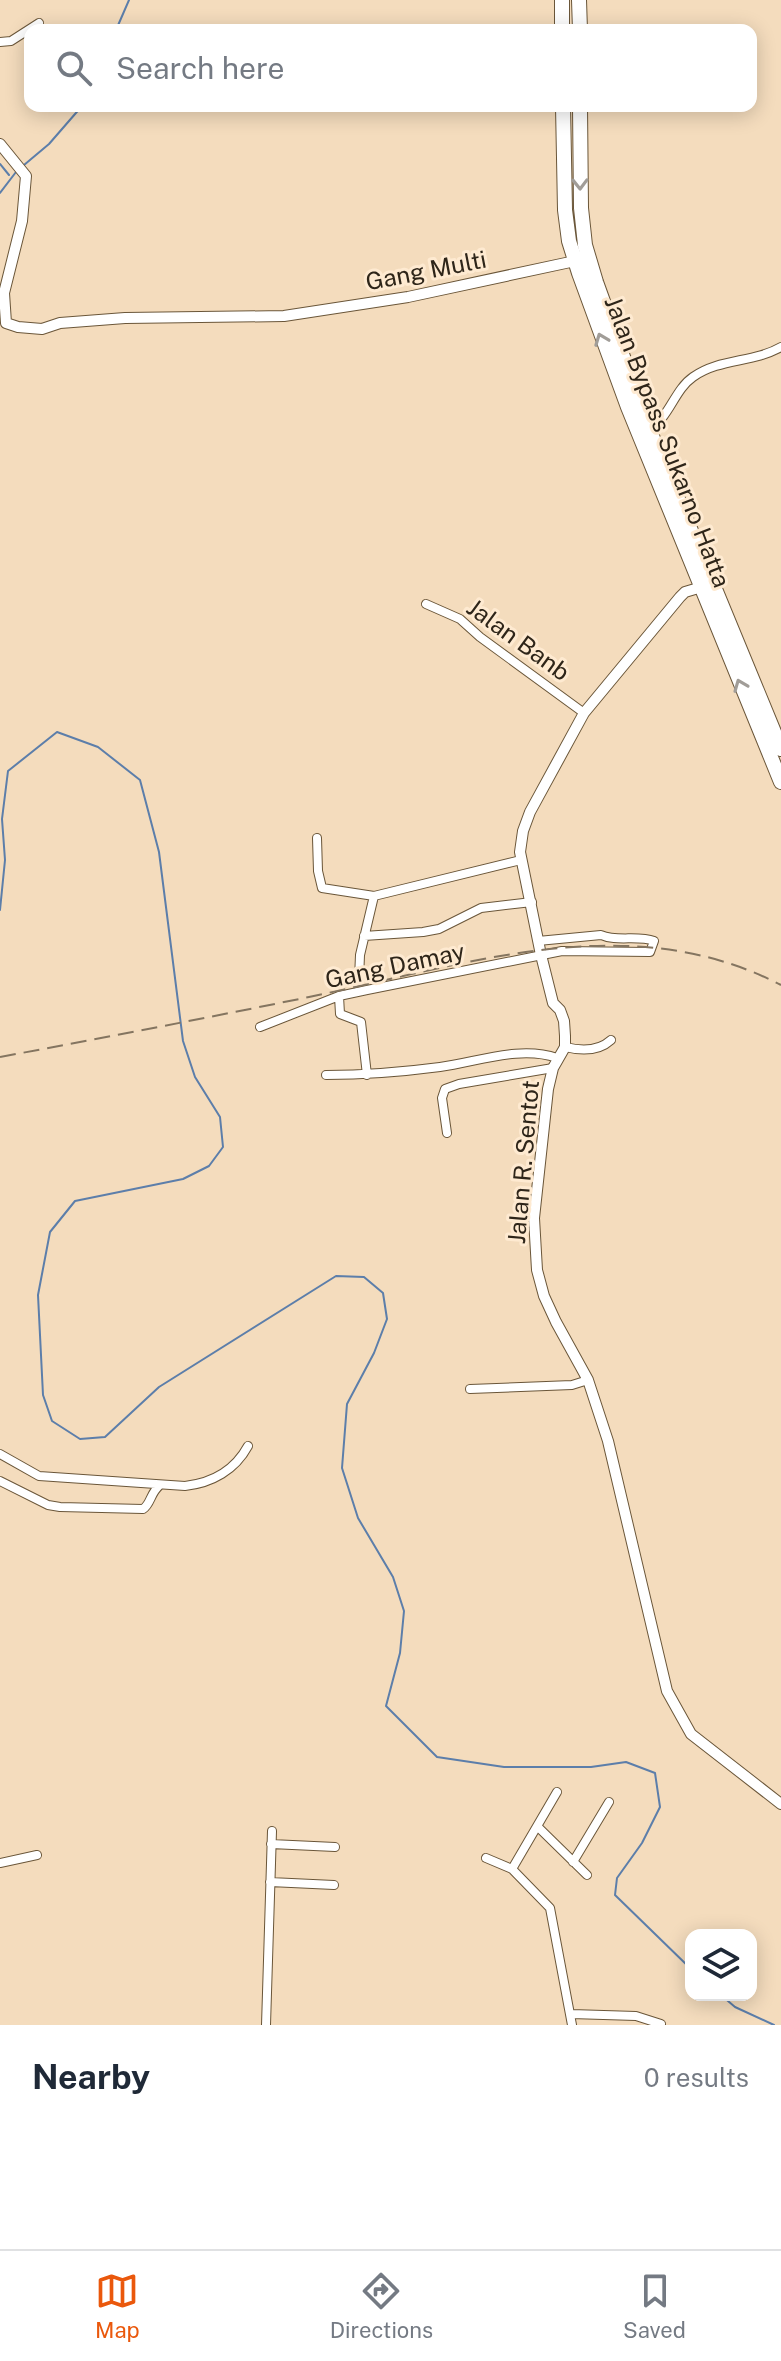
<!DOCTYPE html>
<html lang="en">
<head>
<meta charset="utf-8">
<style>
  :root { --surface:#fff; --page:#f6f6f7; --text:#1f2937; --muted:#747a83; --line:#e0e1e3; --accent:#ea580c }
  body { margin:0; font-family:"Public Sans",sans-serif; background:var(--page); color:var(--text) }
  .controls { position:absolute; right:24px; bottom:24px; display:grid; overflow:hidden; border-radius:16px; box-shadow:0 4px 20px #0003 }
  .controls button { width:72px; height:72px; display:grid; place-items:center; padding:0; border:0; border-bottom:2px solid var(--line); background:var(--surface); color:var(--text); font:40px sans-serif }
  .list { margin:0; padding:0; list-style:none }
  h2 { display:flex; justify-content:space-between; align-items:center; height:104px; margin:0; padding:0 32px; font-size:34px }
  h2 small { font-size:26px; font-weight:400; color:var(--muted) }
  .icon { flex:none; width:44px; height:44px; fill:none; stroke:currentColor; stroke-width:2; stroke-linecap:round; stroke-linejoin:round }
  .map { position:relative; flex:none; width:781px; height:2025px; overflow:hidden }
  .search { position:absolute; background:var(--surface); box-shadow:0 4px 20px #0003; left:24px; right:24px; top:24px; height:88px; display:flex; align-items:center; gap:20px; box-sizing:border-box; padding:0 28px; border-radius:16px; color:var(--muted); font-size:30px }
  .sheet { height:224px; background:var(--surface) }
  nav { display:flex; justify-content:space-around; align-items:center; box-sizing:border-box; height:112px; border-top:2px solid var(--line); background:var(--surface); font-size:22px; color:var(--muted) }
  nav a { display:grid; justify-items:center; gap:4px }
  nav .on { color:var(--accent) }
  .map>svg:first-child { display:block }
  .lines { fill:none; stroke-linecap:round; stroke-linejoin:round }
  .stream { stroke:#5c7eaa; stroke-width:2 }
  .minor-casing { stroke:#6a5639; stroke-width:10 }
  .tertiary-casing { stroke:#6a5639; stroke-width:12 }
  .trunk-casing { stroke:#6a5639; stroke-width:16 }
  .minor { stroke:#fff; stroke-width:8 }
  .tertiary { stroke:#fff; stroke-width:10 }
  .trunk { stroke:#fff; stroke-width:14 }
  .rail { stroke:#847560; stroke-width:2; stroke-dasharray:16 8; stroke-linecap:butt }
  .oneway { stroke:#a19d98 }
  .labels { text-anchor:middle; stroke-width:6; stroke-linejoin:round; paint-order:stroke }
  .street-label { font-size:24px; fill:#2e2519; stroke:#feead1 }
</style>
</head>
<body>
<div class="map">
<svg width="781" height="2025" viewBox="0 0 781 2025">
  <rect width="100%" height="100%" fill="#f4dcbd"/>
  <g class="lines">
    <path class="stream" d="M116 30 129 0
      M0 164 9 175
      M24 165 49 144 82 106
      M0 193 16 172
      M0 910 5 860 2 819 8 771 57 732 98 747 140 780 159 852 183 1041 195 1077 220 1117 223 1147 209 1166 183 1179 75 1201 50 1232 38 1295 43 1395 52 1421 80 1439 105 1437 159 1387 336 1276 364 1277 383 1293 387 1319 374 1353 347 1404 342 1468 358 1518 393 1577 404 1611 400 1653 386 1706 437 1757 504 1767H591L626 1762 655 1773 660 1807 642 1843 617 1878 615 1895 691 1969
      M721 1995 735 2007 774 2025"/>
    <defs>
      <path id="minor" d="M0 42 11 41 39 23
        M649 429C669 419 674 390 693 377 720 358 753 363 781 347
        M426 604 460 619 480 637 584 713
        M317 838 318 871 322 888 374 896
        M364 936 423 932 439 929 481 908 532 902
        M359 979 360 955 374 896 521 860
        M339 996 340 1014 361 1022 367 1075
        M260 1027 339 996 367 990 562 951 650 952 654 941C638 935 616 942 601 935L538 941
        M565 1047C581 1051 599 1051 611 1040
        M326 1075C364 1075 402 1072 440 1067 478 1062 520 1045 557 1058
        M447 1133 442 1098 445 1089 459 1084 553 1068
        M470 1389 572 1385 588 1380
        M0 1454 39 1476 185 1486C212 1483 235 1470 248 1446
        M0 1481 48 1505 60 1507 143 1509C151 1504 150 1493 160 1485
        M539 1828 587 1875
        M271 1844 335 1847
        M486 1858 512 1869 550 1908 572 2025
        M573 1862 609 1802
        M0 1863 37 1855
        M512 1869 557 1792
        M270 1882 334 1885
        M571 2014 636 2016 661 2024
        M266 2025 272 1831"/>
      <path id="tertiary" d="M0 144 26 176 22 221 4 293 6 323 18 327 42 329 60 323 125 318 284 316 408 297 575 261
        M705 586 685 592 680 597 584 713 530 812 523 831 520 852 541 955 553 1003 560 1010 564 1021 565 1036V1047L553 1068 548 1089 534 1218 537 1270 544 1296 556 1322 588 1380 608 1441 667 1691 691 1734 781 1804"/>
      <path id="trunk" d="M579 0 580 30
        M562 30V0
        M563 106 565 210 569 241 579 273 628 407 781 782
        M580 106 581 208 585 245 596 282 649 429 781 749"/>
    </defs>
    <use href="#minor" class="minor-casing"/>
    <use href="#tertiary" class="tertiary-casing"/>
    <use href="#trunk" class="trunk-casing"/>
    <use href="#minor" class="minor"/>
    <use href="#tertiary" class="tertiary"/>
    <use href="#trunk" class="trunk"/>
    <path class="rail" d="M0 1057C103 1038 206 1018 309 997 466 965 628 906 781 985"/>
  </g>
  <defs><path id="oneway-chevron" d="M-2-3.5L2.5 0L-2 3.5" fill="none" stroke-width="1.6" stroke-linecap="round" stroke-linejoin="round" transform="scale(2)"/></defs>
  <g class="oneway">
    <use href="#oneway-chevron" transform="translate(580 184) rotate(89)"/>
    <use href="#oneway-chevron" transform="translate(601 339) rotate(-111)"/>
    <use href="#oneway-chevron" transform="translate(740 685) rotate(-112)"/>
  </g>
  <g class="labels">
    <g class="street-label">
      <text transform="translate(426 271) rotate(-11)" y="8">Gang Multi</text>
      <text transform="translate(667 442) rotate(69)" y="8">Jalan Bypass Sukarno Hatta</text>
      <text transform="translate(518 640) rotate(36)" y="8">Jalan Banb</text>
      <text transform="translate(395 966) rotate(-12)" y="8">Gang Damay</text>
      <text transform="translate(524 1162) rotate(-85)" y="8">Jalan R. Sentot</text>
    </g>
  </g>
</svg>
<div class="controls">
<button><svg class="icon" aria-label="layers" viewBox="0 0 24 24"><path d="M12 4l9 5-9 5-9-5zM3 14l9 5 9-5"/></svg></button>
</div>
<div class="search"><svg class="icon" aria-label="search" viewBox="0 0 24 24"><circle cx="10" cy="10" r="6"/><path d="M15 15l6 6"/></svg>Search here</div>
</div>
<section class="sheet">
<h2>Nearby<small>0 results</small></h2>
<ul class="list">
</ul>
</section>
<nav>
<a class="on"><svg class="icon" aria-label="map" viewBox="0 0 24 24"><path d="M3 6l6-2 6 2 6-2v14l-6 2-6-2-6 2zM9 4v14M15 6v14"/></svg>Map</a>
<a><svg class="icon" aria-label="directions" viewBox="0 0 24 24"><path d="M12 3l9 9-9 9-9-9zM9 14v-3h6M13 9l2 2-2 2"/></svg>Directions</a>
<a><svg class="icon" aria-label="saved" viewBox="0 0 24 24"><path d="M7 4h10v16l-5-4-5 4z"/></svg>Saved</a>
</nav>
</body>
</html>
